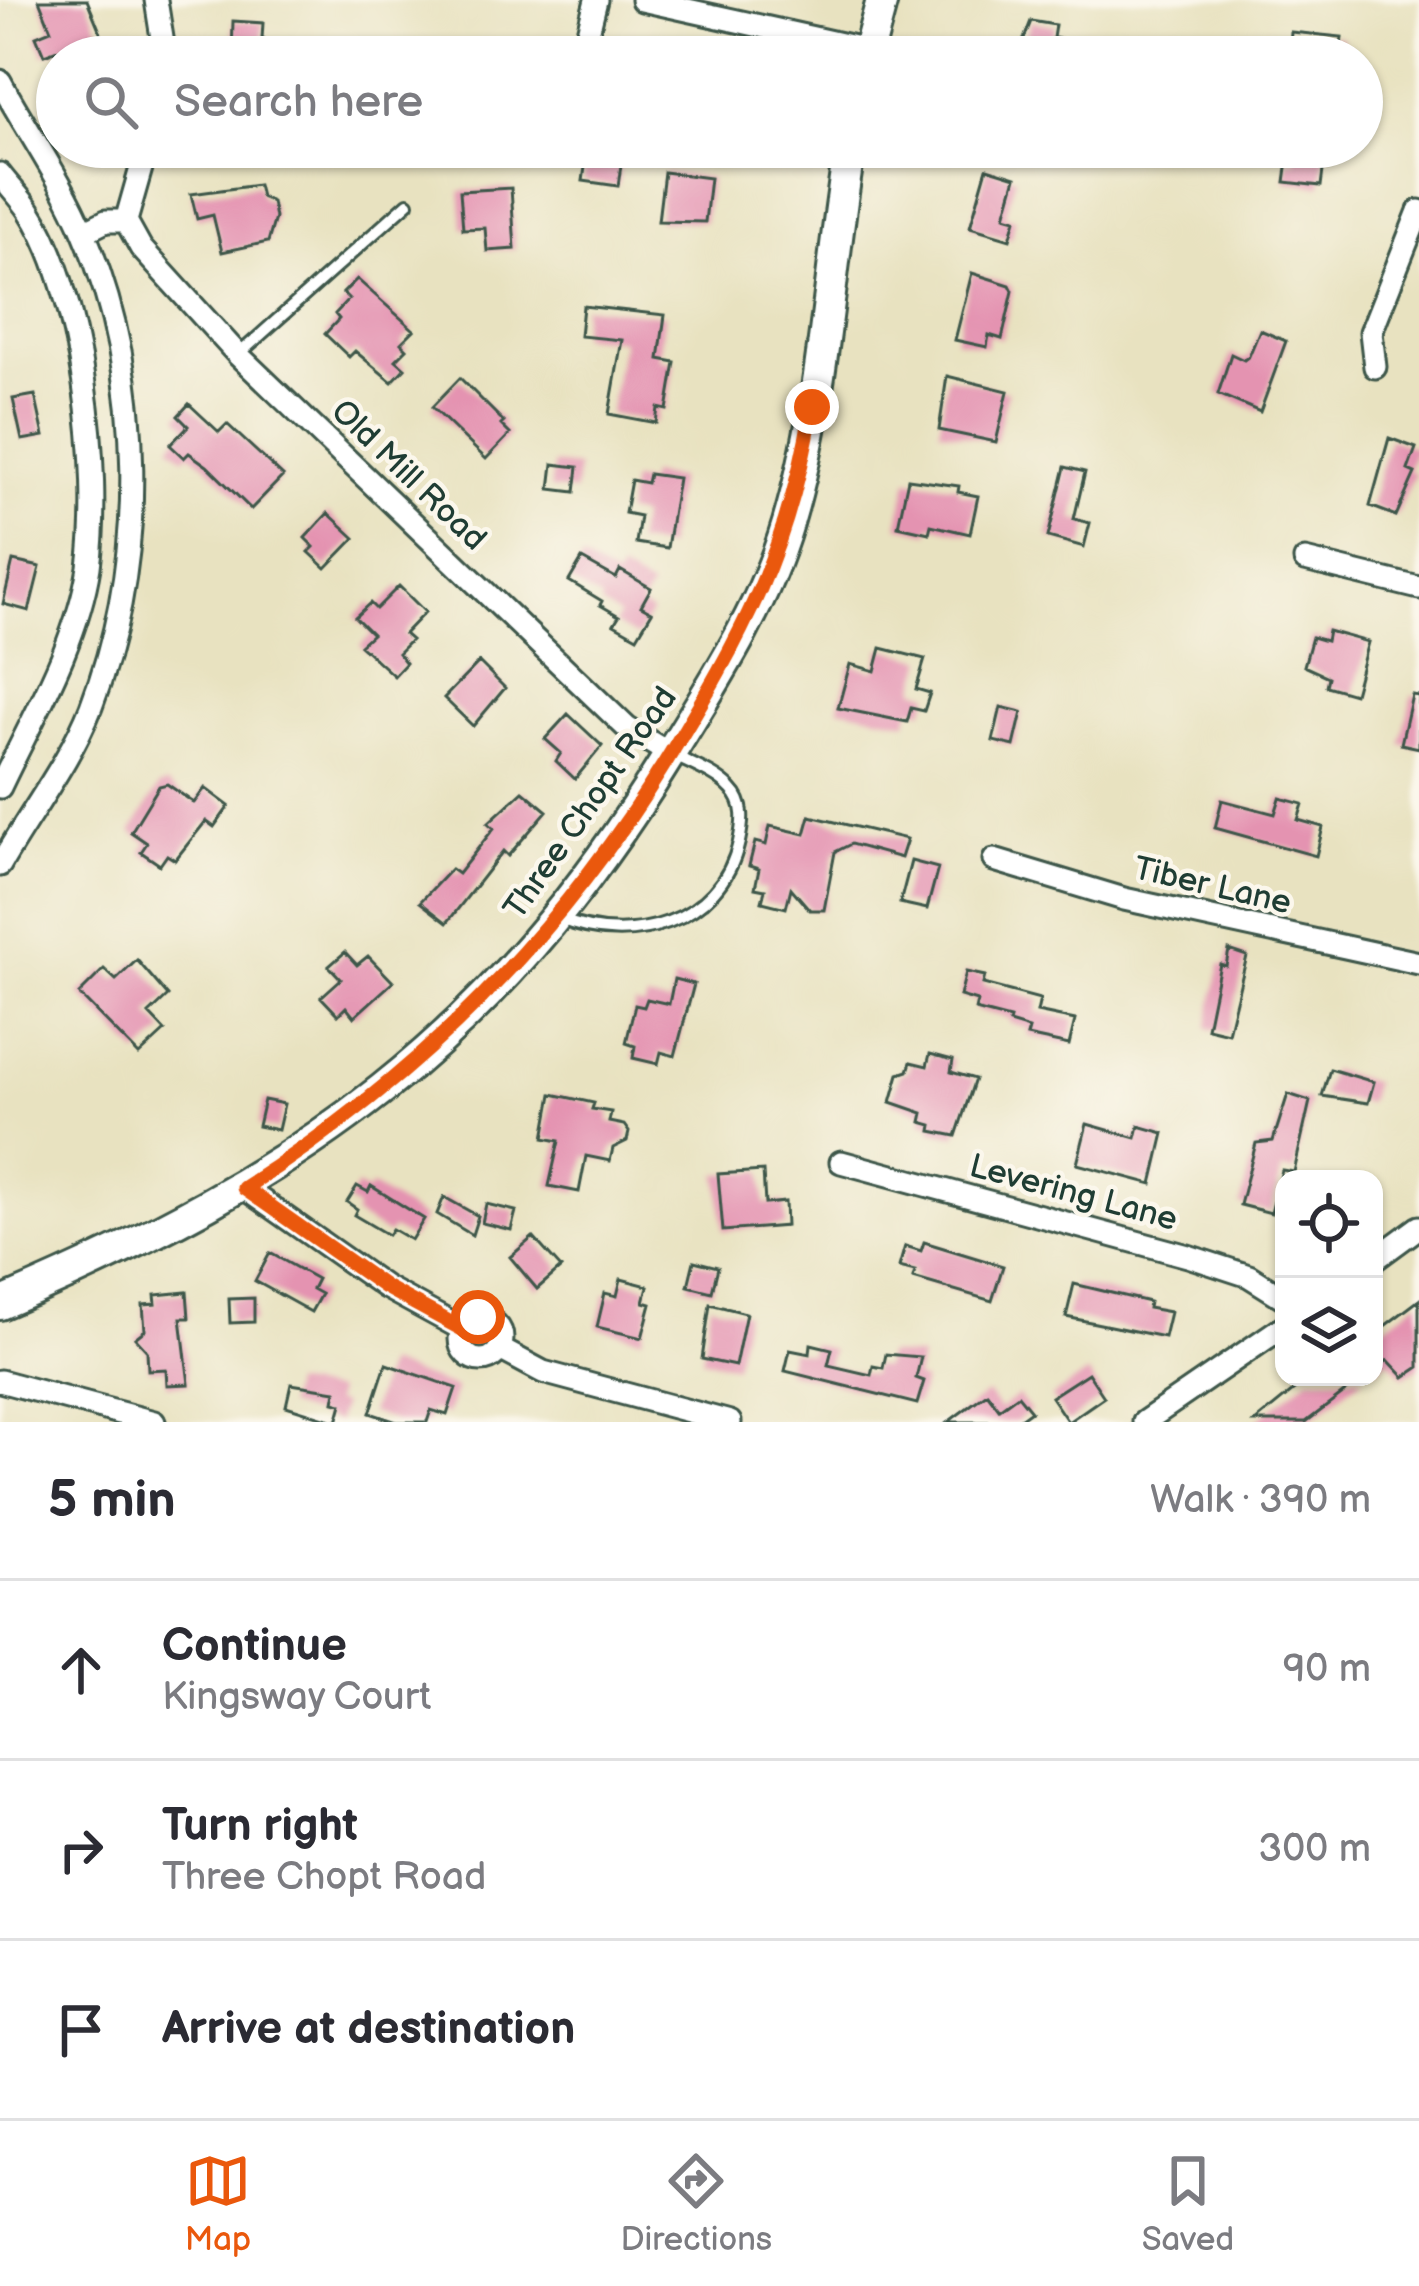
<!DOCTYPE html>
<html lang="en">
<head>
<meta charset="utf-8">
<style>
  :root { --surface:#fff; --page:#f7f7f7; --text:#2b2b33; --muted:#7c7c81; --line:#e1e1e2; --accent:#ea580c }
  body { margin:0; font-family:"Balsamiq Sans",sans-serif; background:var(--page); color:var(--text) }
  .controls { position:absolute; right:36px; bottom:36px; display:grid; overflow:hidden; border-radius:24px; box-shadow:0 3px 9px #0004 }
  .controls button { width:108px; height:108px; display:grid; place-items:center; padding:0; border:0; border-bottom:3px solid var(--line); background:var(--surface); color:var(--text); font:60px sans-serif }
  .stop { position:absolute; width:36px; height:36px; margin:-27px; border:9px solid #ea580c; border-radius:50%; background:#fff }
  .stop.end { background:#ea580c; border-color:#fff; box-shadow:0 3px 12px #0008 }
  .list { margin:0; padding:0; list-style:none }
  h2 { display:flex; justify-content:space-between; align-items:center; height:156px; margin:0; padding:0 48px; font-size:51px }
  h2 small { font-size:39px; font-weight:400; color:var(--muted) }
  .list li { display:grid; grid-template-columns:78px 1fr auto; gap:36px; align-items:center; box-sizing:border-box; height:180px; padding:0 48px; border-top:3px solid var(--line) }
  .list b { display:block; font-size:45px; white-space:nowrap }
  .list p { margin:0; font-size:39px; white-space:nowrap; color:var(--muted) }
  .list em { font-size:39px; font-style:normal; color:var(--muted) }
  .icon { flex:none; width:66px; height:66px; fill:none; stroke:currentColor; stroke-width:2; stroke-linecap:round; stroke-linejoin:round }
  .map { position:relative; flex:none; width:1419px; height:1422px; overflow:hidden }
  .search { position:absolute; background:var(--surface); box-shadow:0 3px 9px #0004; left:36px; right:36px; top:36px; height:132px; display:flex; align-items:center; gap:30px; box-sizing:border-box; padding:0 42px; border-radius:66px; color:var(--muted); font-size:45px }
  .sheet { height:696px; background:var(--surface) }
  nav { display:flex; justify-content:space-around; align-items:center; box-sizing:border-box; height:168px; border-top:3px solid var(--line); background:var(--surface); font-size:33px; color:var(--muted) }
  nav a { display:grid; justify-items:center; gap:6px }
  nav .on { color:var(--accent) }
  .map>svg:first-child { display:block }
  .building { fill:#e493b1 }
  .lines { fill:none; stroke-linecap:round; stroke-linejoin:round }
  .service-casing { stroke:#3d5649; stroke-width:16 }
  .minor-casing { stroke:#3d5649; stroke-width:27 }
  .secondary-casing { stroke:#3d5649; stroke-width:36 }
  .service { stroke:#fff; stroke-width:10 }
  .minor { stroke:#fff; stroke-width:21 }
  .secondary { stroke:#fff; stroke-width:30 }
  .route { stroke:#ea580c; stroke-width:15 }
  .labels { text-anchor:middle; stroke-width:9; stroke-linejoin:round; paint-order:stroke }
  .street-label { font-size:33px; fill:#1f3d34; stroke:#fbf7ec }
</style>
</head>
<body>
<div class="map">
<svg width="1419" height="1422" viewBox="0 0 1419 1422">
  <rect width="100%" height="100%" fill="#fbf7ec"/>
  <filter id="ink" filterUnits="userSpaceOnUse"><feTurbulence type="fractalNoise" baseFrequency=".00833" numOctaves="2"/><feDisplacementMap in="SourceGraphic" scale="24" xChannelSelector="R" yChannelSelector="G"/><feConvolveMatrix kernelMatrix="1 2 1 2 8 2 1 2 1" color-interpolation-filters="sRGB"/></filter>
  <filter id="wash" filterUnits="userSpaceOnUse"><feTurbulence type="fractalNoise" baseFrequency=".004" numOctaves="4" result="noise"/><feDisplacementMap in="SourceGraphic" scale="48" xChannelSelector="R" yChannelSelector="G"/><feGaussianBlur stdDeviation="2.7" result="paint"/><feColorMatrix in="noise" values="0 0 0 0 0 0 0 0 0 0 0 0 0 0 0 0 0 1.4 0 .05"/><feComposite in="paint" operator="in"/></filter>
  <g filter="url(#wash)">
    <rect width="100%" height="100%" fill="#e8e2c0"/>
    <g id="blocks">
      <path class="building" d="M39 0H87L101 34 44 55 36 36 51 30Z
        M233 21 263 23 262 39 271 40 270 57H232Z
        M1031 21 1055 25 1053 38 1071 39 1068 55 1017 57Z
        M1291 32 1342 37 1340 57H1289Z
        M1297 147H1326L1321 186 1285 182 1288 160 1295 161Z
        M586 160 621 165 618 186 583 181Z
        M987 168 1016 177 1005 216 1016 219 1010 239 970 227Z
        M664 172 710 178 705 222 658 221Z
        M258 185 261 197 272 202 275 218 268 242 222 252 213 215 197 219 191 194Z
        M511 188 515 249 487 251 485 228 463 229 460 191Z
        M972 273 1010 285 1013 291 1002 339 989 335 987 347 955 340Z
        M357 279 414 330 401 343 407 349 396 360 405 368 392 382 355 351 349 357 325 334 339 319 335 314 349 299 343 293Z
        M583 306 665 315 659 359 675 362 667 410 658 408 656 423 609 414 622 340 580 336Z
        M1260 330 1286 341 1260 412 1218 394 1231 354 1244 360 1249 356Z
        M947 376 1008 391 996 442 939 430Z
        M460 378 504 422 501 425 510 434 486 459 432 407Z
        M35 395 44 436 22 440 13 399Z
        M189 404 219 432 227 424 283 476 251 509 207 466 189 453 184 458 170 445 188 426 178 416Z
        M1389 438 1416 448 1408 470 1415 473 1396 516 1370 506Z
        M553 464 578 467 575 492 550 489Z
        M1065 467 1085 472 1074 519 1090 523 1084 547 1048 537Z
        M649 474 678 478 667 548 636 543 640 516 625 513 631 480 647 483Z
        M908 479 959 486 958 492 978 496 970 534 931 525 929 533 898 526Z
        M328 513 355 538 326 568 309 552 314 547 305 538Z
        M582 559 616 578 620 570 651 588 641 606 652 612 637 637 614 624 619 616 600 605 602 601 569 581Z
        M13 561 40 567 29 611 3 604Z
        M399 586 425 612 404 634 411 640 398 653 406 663 394 676 360 645 372 634 355 617 370 603 376 609Z
        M1328 631 1368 642 1354 694 1326 686 1328 677 1304 666 1312 637 1326 641Z
        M881 648 925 659 916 689 930 693 924 711 911 708 907 722 838 708 850 664 875 671Z
        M479 662 505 688 473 726 444 698Z
        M1412 695 1419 696V748L1401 744Z
        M1001 707 1022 712 1014 746 993 741Z
        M568 714 602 746 575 779 556 761 561 753 545 739Z
        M167 784 194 803 205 788 229 806 214 827 206 821 175 860 167 855 160 865 141 852 147 843 131 832 159 786Z
        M523 791 547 811 508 856 503 851 447 923 420 902 451 869 458 874 494 828 488 823Z
        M1280 798 1303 804 1298 820 1323 827 1316 856 1215 828 1222 800 1275 814Z
        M810 816 907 839 901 858 851 844 835 852 824 910H810L791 888 786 908 762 902 765 890 755 888 759 869 749 866 755 842 766 845 770 826 805 834Z
        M911 861 938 868 927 909 900 903Z
        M1229 950 1247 956 1228 1033 1207 1028 1220 964 1226 966Z
        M345 952 357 965 368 956 393 982 354 1017 346 1007 338 1015 321 997 341 979 329 966Z
        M137 960 168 996 149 1014 165 1031 139 1055 79 994 104 969 116 980Z
        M966 972 985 976 983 984 1040 999 1037 1012 1075 1020 1069 1045 1027 1036 1029 1029 1009 1023 1010 1019 975 1010 977 1001 960 996Z
        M674 979 694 984 675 1056 661 1052 658 1064 633 1058 635 1046 626 1043 635 1005 644 1007 647 999 669 1004Z
        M930 1054 953 1060 951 1072 975 1079 956 1136 931 1131 932 1125 921 1122 923 1113 891 1102 899 1074 908 1071 911 1062 927 1066Z
        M1330 1069 1374 1082 1368 1103 1322 1096Z
        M552 1094 594 1103 592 1109 611 1112 609 1122 624 1125 629 1132 627 1141 613 1148 610 1161 586 1156 579 1192 549 1186 559 1141 544 1138Z
        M1288 1094 1310 1101 1294 1172 1282 1170 1271 1213 1240 1205 1256 1143 1273 1141Z
        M264 1100 284 1104 278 1130 258 1126Z
        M1087 1124 1136 1138 1139 1126 1164 1133 1152 1184 1077 1164Z
        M763 1171 765 1204 785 1202 786 1226 723 1231 718 1174Z
        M357 1186 368 1192 371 1186 424 1219 411 1240 392 1229 388 1235 354 1215 357 1209 347 1202Z
        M444 1197 478 1216 472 1235 437 1214Z
        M486 1204 516 1211 511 1230 482 1223Z
        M533 1237 561 1268 537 1289 510 1257Z
        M924 1242 1003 1266 992 1301 913 1278 915 1271 899 1267 905 1246 921 1251Z
        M270 1253 317 1279 312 1289 321 1294 311 1312 255 1281Z
        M694 1261 718 1267 712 1292 688 1286Z
        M621 1279 648 1286 644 1302 651 1304 642 1338 597 1327 605 1293 617 1296Z
        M1074 1284 1149 1302 1148 1308 1170 1312 1164 1337 1066 1317Z
        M187 1292 189 1318H181L189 1384 167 1385 166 1369 148 1370 147 1351 135 1338 145 1330 143 1305 156 1304 155 1295Z
        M254 1298V1322L230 1323 229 1299Z
        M1419 1300V1367L1404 1377 1388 1360 1374 1370V1334Z
        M710 1304 746 1313 735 1366 702 1359Z
        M811 1344 832 1349 828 1365 871 1375 873 1366 883 1368 886 1354 921 1357 916 1378 924 1381 917 1404 785 1371 790 1350 810 1354Z
        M386 1364 456 1388 447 1415 431 1410 427 1422H397L370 1413Z
        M1088 1373 1104 1397 1068 1422 1051 1397Z
        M1310 1377H1365L1306 1422H1255Z
        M291 1384 336 1391 334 1402 342 1404 337 1422 286 1406Z
        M987 1393 999 1409 1018 1395 1031 1411 1016 1422H948Z"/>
    </g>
  </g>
  <g filter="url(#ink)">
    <use href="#blocks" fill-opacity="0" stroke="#3d5649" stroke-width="3"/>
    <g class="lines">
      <defs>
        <path id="service" d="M238 355 408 203
          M560 919C630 948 721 923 739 842 743 823 746 804 731 789 717 774 693 765 675 756"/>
        <path id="minor" d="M156 0 165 57
          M642 0 868 50
          M582 57 596 0
          M0 81C27 131 62 180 84 233 146 378 147 560 91 707 70 761 29 814 0 865
          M0 174C9 186 20 197 29 210 82 291 102 471 89 567 77 644 33 717 0 787
          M126 221 147 147
          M84 232 106 221H126L141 248 238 355 627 728 670 754
          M1375 367 1371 332 1419 211
          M1305 560 1419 588
          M994 860 1124 899 1419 963
          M841 1162 1188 1256 1249 1276 1284 1298
          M244 1188 385 1287 462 1329
          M1374 1260 1419 1227
          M460 1339a21 21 0 1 1 42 0a21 21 0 1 1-42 0Z
          M500 1349 543 1372 730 1422
          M0 1381 154 1422
          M1144 1422 1284 1326"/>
        <path id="secondary" d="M867 57 882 0
          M0 1304C302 1176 494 1041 668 757 714 682 763 608 788 523 824 402 829 271 850 147"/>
      </defs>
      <use href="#service" class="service-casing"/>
      <use href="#minor" class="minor-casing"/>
      <use href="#secondary" class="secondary-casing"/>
      <use href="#service" class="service"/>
      <use href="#minor" class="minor"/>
      <use href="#secondary" class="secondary"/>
    </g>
  </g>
  <g class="lines" filter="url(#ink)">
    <path class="route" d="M478 1317 462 1329 385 1287 244 1188C420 1076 559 936 668 758 742 636 789 551 812 407"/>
  </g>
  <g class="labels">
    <g class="street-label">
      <text transform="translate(410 474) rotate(44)" y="12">Old Mill Road</text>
      <text transform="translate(589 802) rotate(-55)" y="12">Three Chopt Road</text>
      <text transform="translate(1213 884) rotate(13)" y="12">Tiber Lane</text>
      <text transform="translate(1074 1191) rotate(15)" y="12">Levering Lane</text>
    </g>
  </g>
</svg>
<div class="controls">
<button><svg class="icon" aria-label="locate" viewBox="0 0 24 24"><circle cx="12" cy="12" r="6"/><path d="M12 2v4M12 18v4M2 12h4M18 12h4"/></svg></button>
<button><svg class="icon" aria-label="layers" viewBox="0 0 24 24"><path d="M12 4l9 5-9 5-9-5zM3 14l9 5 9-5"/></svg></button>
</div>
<div class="stop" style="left:478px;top:1317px"></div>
<div class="stop end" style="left:812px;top:407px"></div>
<div class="search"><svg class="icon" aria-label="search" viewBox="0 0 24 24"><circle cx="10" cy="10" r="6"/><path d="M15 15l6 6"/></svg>Search here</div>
</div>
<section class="sheet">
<h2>5 min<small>Walk · 390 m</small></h2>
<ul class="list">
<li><svg class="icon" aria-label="ahead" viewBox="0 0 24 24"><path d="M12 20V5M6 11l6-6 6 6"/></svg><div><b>Continue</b><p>Kingsway Court</p></div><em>90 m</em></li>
<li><svg class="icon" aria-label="right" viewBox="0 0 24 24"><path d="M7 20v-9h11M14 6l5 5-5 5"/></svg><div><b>Turn right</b><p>Three Chopt Road</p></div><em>300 m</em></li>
<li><svg class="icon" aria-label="arrive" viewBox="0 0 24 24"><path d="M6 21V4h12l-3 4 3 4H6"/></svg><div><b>Arrive at destination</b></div></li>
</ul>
</section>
<nav>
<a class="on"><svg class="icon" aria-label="map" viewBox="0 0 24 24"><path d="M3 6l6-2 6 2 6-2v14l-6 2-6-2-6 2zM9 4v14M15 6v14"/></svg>Map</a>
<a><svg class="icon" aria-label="directions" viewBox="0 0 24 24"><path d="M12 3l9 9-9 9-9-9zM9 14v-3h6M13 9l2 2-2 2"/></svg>Directions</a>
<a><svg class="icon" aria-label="saved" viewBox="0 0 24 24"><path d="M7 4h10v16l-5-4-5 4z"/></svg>Saved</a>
</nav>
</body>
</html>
